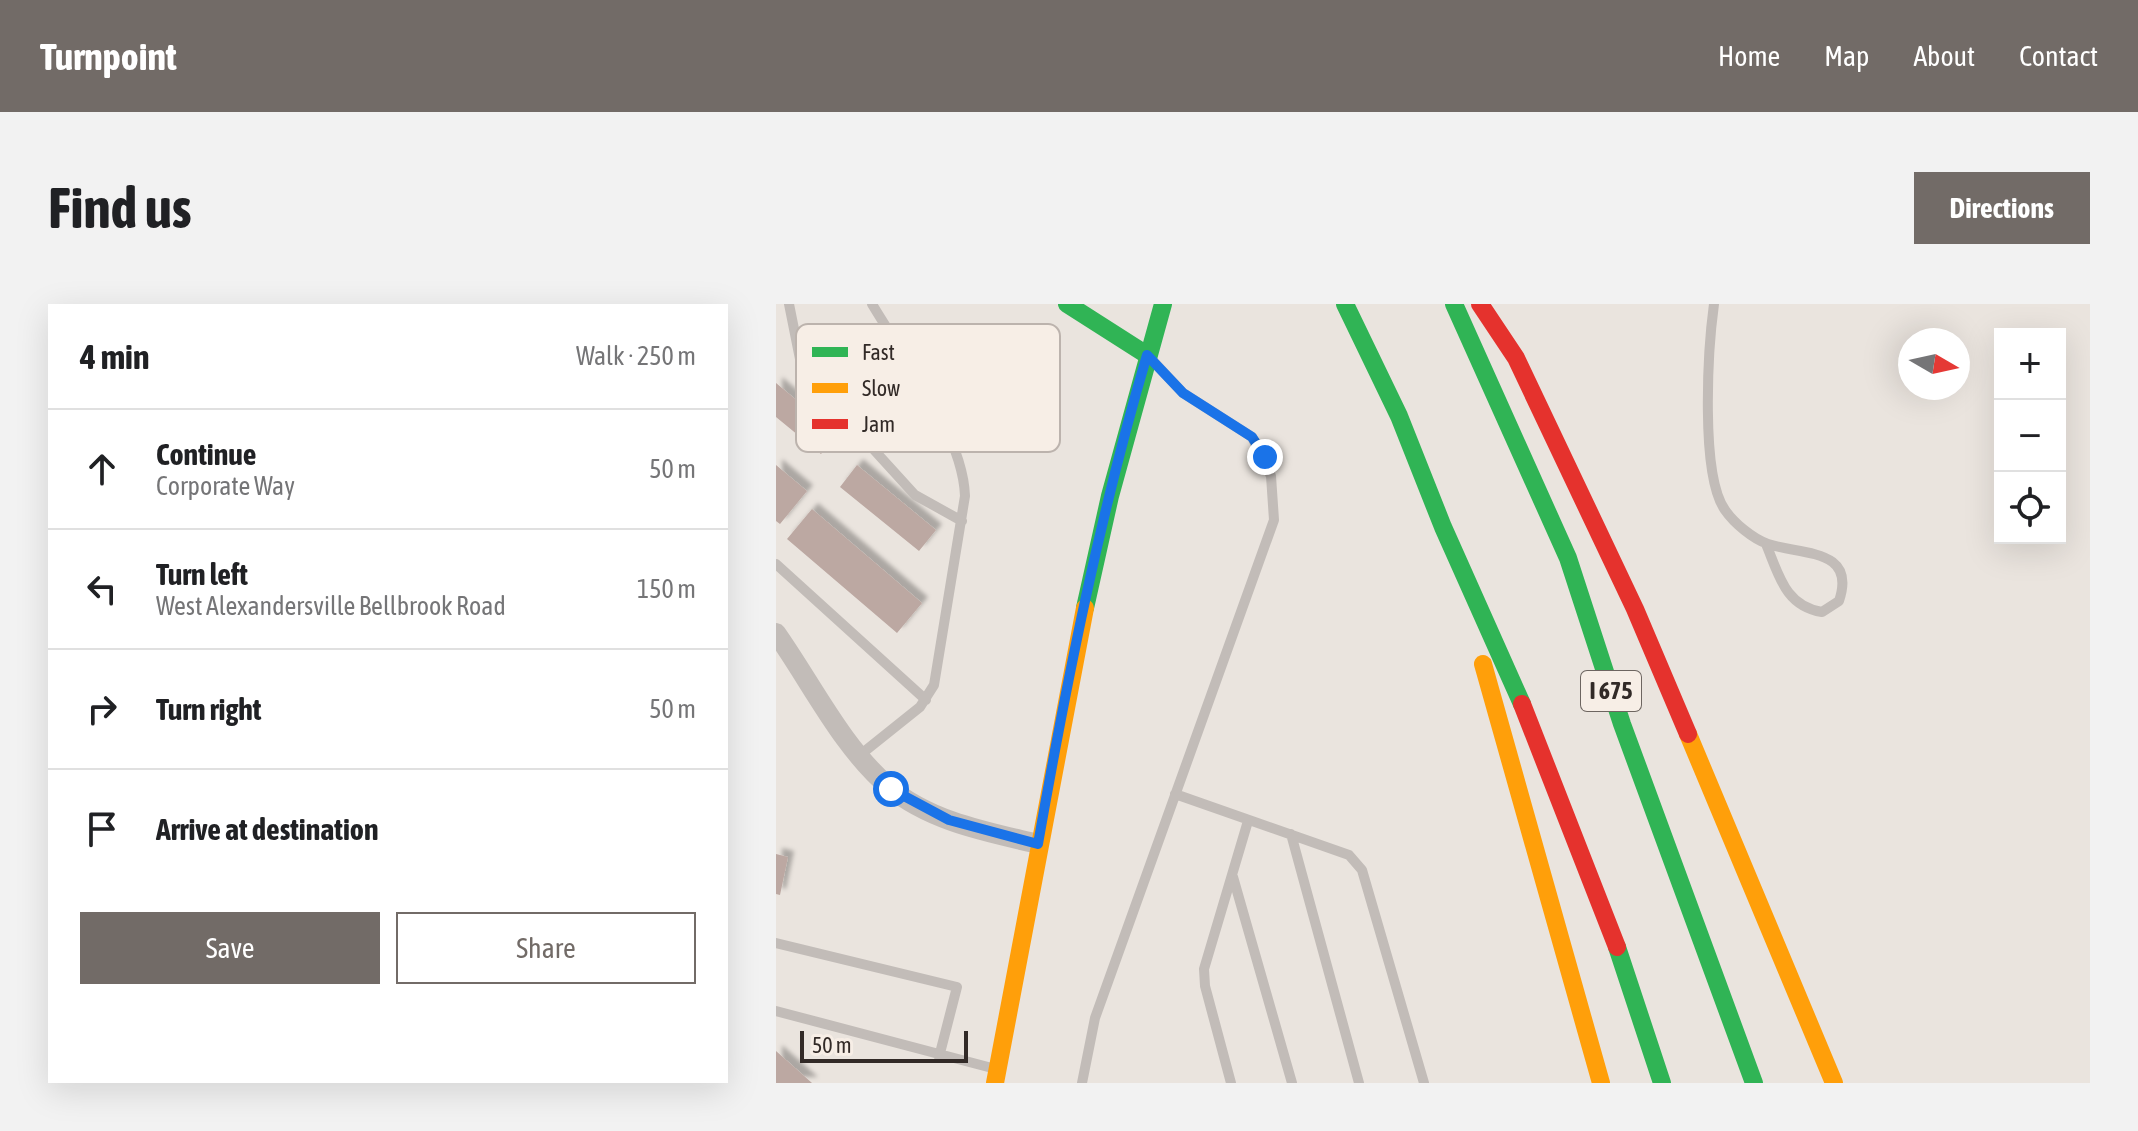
<!DOCTYPE html>
<html lang="en">
<head>
<meta charset="utf-8">
<style>
  :root { --surface:#fff; --page:#f2f2f2; --text:#202124; --muted:#757577; --line:#e0e0e0; --accent:#726b67 }
  body { margin:0; font-family:"Asap Condensed",sans-serif; background:var(--page); color:var(--text) }
  .controls { position:absolute; right:24px; top:24px; display:grid; overflow:hidden; border-radius:0px; box-shadow:0 8px 32px #0002 }
  .controls button { width:72px; height:72px; display:grid; place-items:center; padding:0; border:0; border-bottom:2px solid var(--line); background:var(--surface); color:var(--text); font:40px sans-serif }
  .compass { position:absolute; left:1122px; top:24px; width:72px; height:72px; border-radius:50%; background:var(--surface); box-shadow:0 8px 32px #0002; rotate:99deg }
  .scale { position:absolute; left:24px; bottom:20px; width:168px; box-sizing:border-box; padding-left:8px; border:4px solid #322a27; border-top:0; font-size:22px; line-height:28px; white-space:nowrap; color:#322a27; -webkit-text-stroke:6px #f7eee6; paint-order:stroke }
  .stop { position:absolute; width:24px; height:24px; margin:-18px; border:6px solid #1a73e8; border-radius:50%; background:#fff }
  .stop.end { background:#1a73e8; border-color:#fff; box-shadow:0 2px 8px #0008 }
  .list { margin:0; padding:0; list-style:none }
  h2 { display:flex; justify-content:space-between; align-items:center; height:104px; margin:0; padding:0 32px; font-size:34px }
  h2 small { font-size:26px; font-weight:400; color:var(--muted) }
  .list li { display:grid; grid-template-columns:52px 1fr auto; gap:24px; align-items:center; box-sizing:border-box; height:120px; padding:0 32px; border-top:2px solid var(--line) }
  .list b { display:block; font-size:30px; white-space:nowrap }
  .list p { margin:0; font-size:26px; white-space:nowrap; color:var(--muted) }
  .list em { font-size:26px; font-style:normal; color:var(--muted) }
  .actions { display:flex; gap:16px; padding:24px 32px }
  .actions a { flex:1; padding:18px 0; border:2px solid var(--accent); border-radius:0px; text-align:center; font-size:28px; color:var(--accent) }
  .actions .main { background:var(--accent); color:#fff }
  .icon { flex:none; width:44px; height:44px; fill:none; stroke:currentColor; stroke-width:2; stroke-linecap:round; stroke-linejoin:round }
  .map { position:relative; flex:none; width:1314px; height:779px; overflow:hidden; border-radius:0px }
  header { display:flex; align-items:center; gap:48px; box-sizing:border-box; height:112px; padding:0 40px; background:var(--accent); color:#fff }
  header strong { font-size:38px }
  nav { display:flex; gap:44px; margin-inline-start:auto; font-size:28px }
  .intro { display:flex; align-items:center; justify-content:space-between; box-sizing:border-box; height:192px; padding:0 48px }
  h1 { margin:0; font-size:56px }
  .button { padding:20px 36px; border-radius:0px; background:var(--accent); color:#fff; font-size:28px; font-weight:700 }
  main { display:flex; gap:48px; padding:0 48px }
  aside { flex:1; background:var(--surface); border-radius:0px; box-shadow:0 8px 32px #0002 }
  .map>svg:first-child { display:block }
  .building { fill:#bca8a2; filter:url(#shadow) }
  .lines { fill:none; stroke-linecap:round; stroke-linejoin:round }
  .lane { stroke:#c2bcb8; stroke-width:10 }
  .street { stroke:#c2bcb8; stroke-width:20 }
  .fast { stroke:#30b455; stroke-width:18 }
  .slow { stroke:#ff9f0a; stroke-width:18 }
  .jam { stroke:#e5322d; stroke-width:18 }
  .route { stroke:#1a73e8; stroke-width:10 }
  .labels { text-anchor:middle; stroke-width:6; stroke-linejoin:round; paint-order:stroke }
  .shield { fill:#f7eee6; stroke:#6d6560; stroke-width:2 }
  .shield-label { font-size:24px; font-weight:bold; fill:#322a27 }
  .key { fill:#f7eee6; stroke:#bcb3ad; stroke-width:2 }
  .key-label { font-size:22px; fill:#322a27 }
</style>
</head>
<body>
<header>
<strong>Turnpoint</strong>
<nav><a>Home</a><a>Map</a><a>About</a><a>Contact</a></nav>
</header>
<div class="intro"><h1>Find us</h1><a class="button">Directions</a></div>
<main>
<aside>
<h2>4 min<small>Walk · 250 m</small></h2>
<ul class="list">
<li><svg class="icon" aria-label="ahead" viewBox="0 0 24 24"><path d="M12 20V5M6 11l6-6 6 6"/></svg><div><b>Continue</b><p>Corporate Way</p></div><em>50 m</em></li>
<li><svg class="icon" aria-label="left" viewBox="0 0 24 24"><path d="M17 20v-9H6M10 6l-5 5 5 5"/></svg><div><b>Turn left</b><p>West Alexandersville Bellbrook Road</p></div><em>150 m</em></li>
<li><svg class="icon" aria-label="right" viewBox="0 0 24 24"><path d="M7 20v-9h11M14 6l5 5-5 5"/></svg><div><b>Turn right</b></div><em>50 m</em></li>
<li><svg class="icon" aria-label="arrive" viewBox="0 0 24 24"><path d="M6 21V4h12l-3 4 3 4H6"/></svg><div><b>Arrive at destination</b></div></li>
</ul>
<div class="actions"><a class="main">Save</a><a>Share</a></div>
</aside>
<div class="map">
<svg width="1314" height="779" viewBox="0 0 1314 779">
  <defs>
    <filter id="shadow"><feDropShadow dx="6" dy="-6" stdDeviation="2" flood-color="#0004"/></filter>
  </defs>
  <rect width="100%" height="100%" fill="#eae4de"/>
  <path class="building" d="M0 79 61 130 45 150 0 113Z
    M0 161 31 187 4 220 0 217Z
    M81 161 160 226 143 247 64 183Z
    M36 205 146 299 121 329 11 235Z
    M0 550 12 553 4 591 0 590Z
    M0 747 36 779H0Z"/>
  <g class="lines">
    <path class="lane" d="M13 0 24 55 39 81 139 191 186 217
      M938 0C932 44 924 171 949 206 958 219 977 235 992 240 1025 251 1081 244 1063 297L1046 308C1009 302 1003 271 990 240
      M0 260 150 396
      M84 451 144 403 158 381 189 192C187 131 128 54 96 0
      M399 490 573 551 586 566 648 779
      M515 530 583 779
      M457 573 516 779
      M0 639 181 683 163 753
      M0 707 216 764
      M306 779 319 714 498 216 495 172 476 133 407 89 377 57
      M455 779 429 682 428 665 472 517"/>
    <path class="street" d="M0 329C36 380 66 443 113 483 155 518 212 528 262 540"/>
    <path class="fast" d="M291 0 371 51
      M569 0 623 112 667 223 746 400
      M678 0 792 254 846 420 978 779
      M309 304 334 192 387 0
      M841 643 886 779"/>
    <path class="slow" d="M707 360 825 779
      M912 430 1058 779
      M219 779 309 304"/>
    <path class="jam" d="M704 0 740 54 859 305 912 430
      M746 400 841 643"/>
  </g>
  <g class="lines">
    <path class="route" d="M115 485 173 516 262 540C291 375 324 211 371 51L407 89 476 133 489 153"/>
  </g>
  <g class="labels">
    <rect class="shield" x="805" y="367" width="60" height="40" rx="6"/>
    <g class="shield-label">
      <text x="835" y="395">I 675</text>
    </g>
  </g>
  <rect x="20" y="20" width="264" height="128" rx="12" class="key"/>
  <rect x="36" y="43" width="36" height="10" fill="#30b455"/>
  <rect x="36" y="79" width="36" height="10" fill="#ff9f0a"/>
  <rect x="36" y="115" width="36" height="10" fill="#e5322d"/>
  <g class="key-label">
    <text x="86" y="56">Fast</text>
    <text x="86" y="92">Slow</text>
    <text x="86" y="128">Jam</text>
  </g>
</svg>
<div class="controls">
<button>+</button>
<button>−</button>
<button><svg class="icon" aria-label="locate" viewBox="0 0 24 24"><circle cx="12" cy="12" r="6"/><path d="M12 2v4M12 18v4M2 12h4M18 12h4"/></svg></button>
</div>
<svg class="compass" viewBox="-18 -18 36 36"><path d="M0-13l5 13h-10z" fill="#e53935"/><path d="M0 13l5-13h-10z" fill="#757577"/></svg>
<div class="scale">50 m</div>
<div class="stop" style="left:115px;top:485px"></div>
<div class="stop end" style="left:489px;top:153px"></div>
</div>
</main>
</body>
</html>
